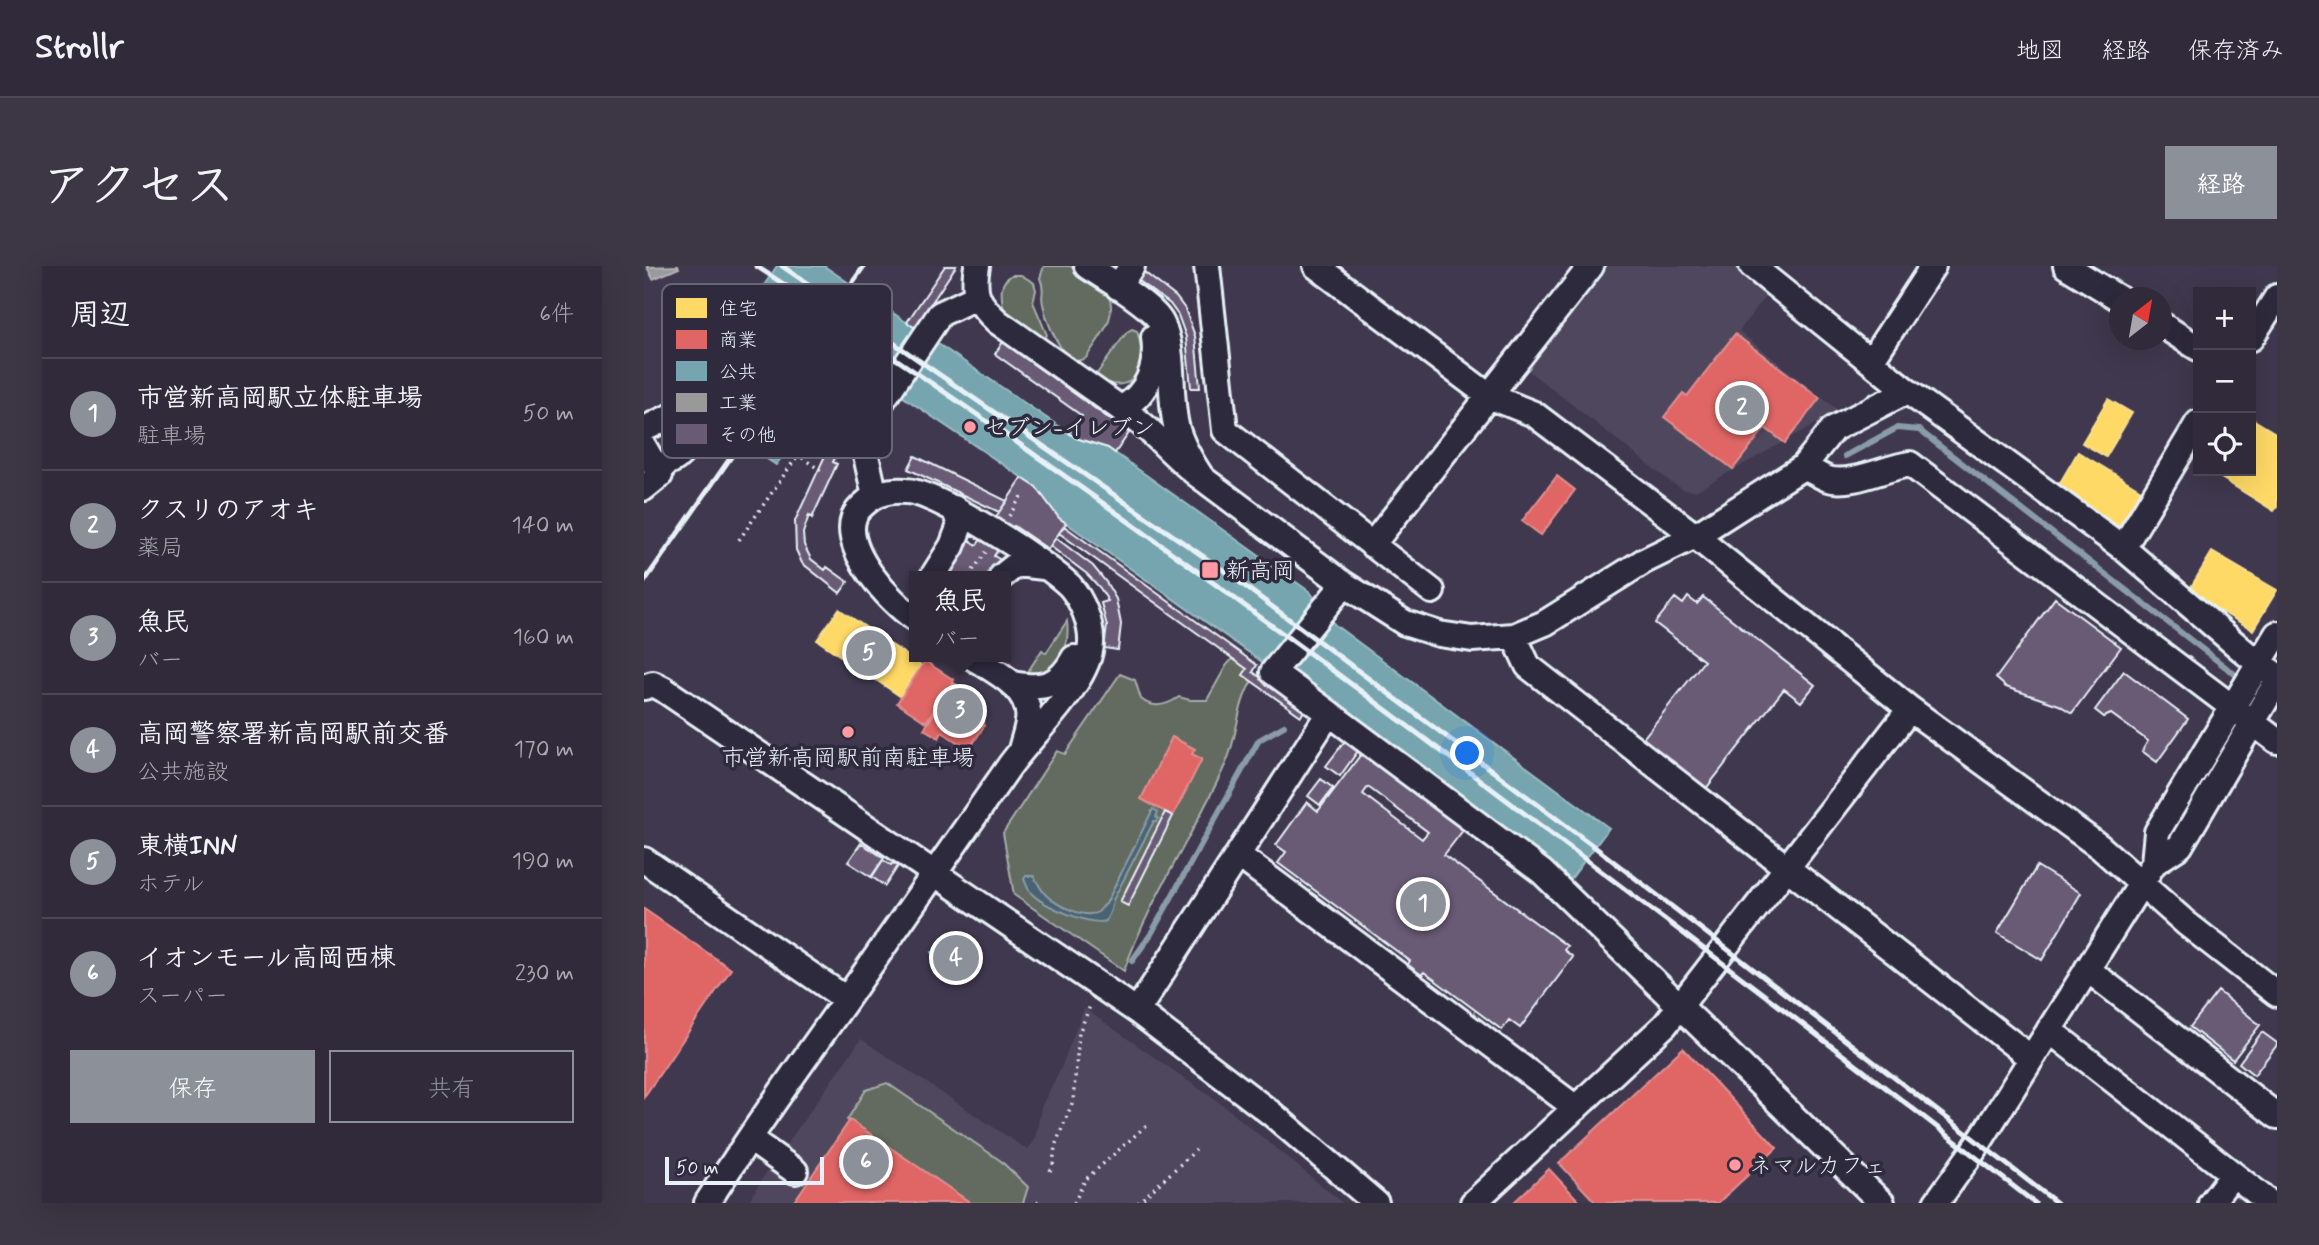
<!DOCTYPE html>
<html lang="ja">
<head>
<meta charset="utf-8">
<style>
  :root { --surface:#302a3a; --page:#3c3645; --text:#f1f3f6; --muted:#a8a7af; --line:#4b4654; --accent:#8c9099 }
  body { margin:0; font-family:Mynerve,"Klee One",sans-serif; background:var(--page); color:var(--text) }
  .controls { position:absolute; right:21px; top:21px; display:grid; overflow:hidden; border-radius:0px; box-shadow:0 7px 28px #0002 }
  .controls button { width:63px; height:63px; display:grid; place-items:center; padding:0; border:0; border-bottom:2px solid var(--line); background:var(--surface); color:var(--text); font:35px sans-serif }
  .compass { position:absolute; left:1465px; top:21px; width:63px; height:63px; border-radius:50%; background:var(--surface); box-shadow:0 7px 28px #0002; rotate:31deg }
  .scale { position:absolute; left:21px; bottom:18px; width:159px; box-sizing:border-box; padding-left:7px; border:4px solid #e8f1f8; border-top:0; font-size:19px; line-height:24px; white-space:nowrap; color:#e8f1f8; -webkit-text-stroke:5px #2f2a3d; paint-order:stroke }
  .you { position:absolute; left:824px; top:488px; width:24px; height:24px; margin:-18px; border:5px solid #fff; border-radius:50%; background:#1a73e8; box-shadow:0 0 0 10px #1a73e833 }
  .badge { display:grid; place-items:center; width:46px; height:46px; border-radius:50%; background:var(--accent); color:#fff; font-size:23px; font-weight:700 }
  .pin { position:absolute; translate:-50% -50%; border:4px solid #fff; box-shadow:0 2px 7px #0006 }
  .popup { position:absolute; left:265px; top:305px; width:102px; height:91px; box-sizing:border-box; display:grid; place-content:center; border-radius:0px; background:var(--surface); filter:drop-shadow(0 2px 5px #0005); font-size:23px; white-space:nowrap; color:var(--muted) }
  .popup b { font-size:26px; color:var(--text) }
  .popup::after { content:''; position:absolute; left:50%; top:100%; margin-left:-14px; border:14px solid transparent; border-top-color:var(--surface) }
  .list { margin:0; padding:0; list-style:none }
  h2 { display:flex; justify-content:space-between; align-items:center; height:91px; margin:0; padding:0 28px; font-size:30px }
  h2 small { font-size:23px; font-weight:400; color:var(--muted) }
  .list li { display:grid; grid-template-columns:46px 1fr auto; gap:21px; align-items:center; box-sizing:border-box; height:112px; padding:0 28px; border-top:2px solid var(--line) }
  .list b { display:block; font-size:26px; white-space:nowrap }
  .list p { margin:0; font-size:23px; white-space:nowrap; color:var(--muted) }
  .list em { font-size:23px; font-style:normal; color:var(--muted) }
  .actions { display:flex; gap:14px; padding:21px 28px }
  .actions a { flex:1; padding:16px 0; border:2px solid var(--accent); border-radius:0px; text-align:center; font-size:24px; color:var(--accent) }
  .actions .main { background:var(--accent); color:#fff }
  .icon { flex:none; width:38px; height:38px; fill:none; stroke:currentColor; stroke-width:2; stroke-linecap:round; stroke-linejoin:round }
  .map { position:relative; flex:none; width:1633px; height:937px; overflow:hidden; border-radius:0px }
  header { display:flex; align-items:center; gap:42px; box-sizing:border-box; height:98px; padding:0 35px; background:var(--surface); border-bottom:2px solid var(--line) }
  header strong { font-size:33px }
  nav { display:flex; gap:38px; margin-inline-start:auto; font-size:24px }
  .intro { display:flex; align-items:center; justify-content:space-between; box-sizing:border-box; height:168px; padding:0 42px }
  h1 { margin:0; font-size:49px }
  .button { padding:18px 32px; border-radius:0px; background:var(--accent); color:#fff; font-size:24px; font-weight:700 }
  main { display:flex; gap:42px; padding:0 42px }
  aside { flex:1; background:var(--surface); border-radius:0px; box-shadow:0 7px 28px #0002 }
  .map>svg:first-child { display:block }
  .built { fill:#4f465d }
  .green { fill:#646b5f; stroke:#a6aeac; stroke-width:2 }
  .water { fill:#4a6372; stroke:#899ca8; stroke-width:2 }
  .homes { fill:#ffd966; stroke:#f8e092; stroke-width:2 }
  .shops { fill:#e06666; stroke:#e29092; stroke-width:2 }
  .public { fill:#76a5af; stroke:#98bcc5; stroke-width:2 }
  .industry { fill:#999; stroke:#b1b3b6; stroke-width:2 }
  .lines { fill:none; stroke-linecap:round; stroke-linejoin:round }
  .stream { stroke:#899ca8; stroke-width:6 }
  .building { fill:#695a75; stroke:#e8f1f8; stroke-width:2; fill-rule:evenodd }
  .minor-casing { stroke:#e8f1f8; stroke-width:30 }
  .path { stroke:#e8f1f8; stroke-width:3.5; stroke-dasharray:2 5; stroke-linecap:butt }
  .minor { stroke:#2f2a3d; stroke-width:24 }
  .rail { stroke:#e8f1f8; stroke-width:5 }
  .path-bridge { stroke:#e8f1f8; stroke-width:3.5; stroke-dasharray:2 5; stroke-linecap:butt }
  .poi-dot { fill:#ff9aa2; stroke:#2f2a3d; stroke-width:2.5 }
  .labels { text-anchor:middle; stroke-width:7; stroke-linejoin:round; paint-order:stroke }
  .poi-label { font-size:23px; fill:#e8f1f8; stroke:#2f2a3d; text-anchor:start }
  .key { fill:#2f2a3d; stroke:#666675; stroke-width:2 }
  .key-label { font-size:19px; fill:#e8f1f8 }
</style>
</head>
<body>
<header>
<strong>Strollr</strong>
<nav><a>地図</a><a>経路</a><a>保存済み</a></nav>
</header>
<div class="intro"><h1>アクセス</h1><a class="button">経路</a></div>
<main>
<aside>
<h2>周辺<small>6件</small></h2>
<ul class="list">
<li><span class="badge">1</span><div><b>市営新高岡駅立体駐車場</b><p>駐車場</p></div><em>50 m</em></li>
<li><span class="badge">2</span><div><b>クスリのアオキ</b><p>薬局</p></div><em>140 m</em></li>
<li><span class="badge">3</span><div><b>魚民</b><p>バー</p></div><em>160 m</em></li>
<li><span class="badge">4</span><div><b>高岡警察署新高岡駅前交番</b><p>公共施設</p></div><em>170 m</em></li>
<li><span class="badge">5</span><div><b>東横INN</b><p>ホテル</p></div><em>190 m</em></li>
<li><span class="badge">6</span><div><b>イオンモール高岡西棟</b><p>スーパー</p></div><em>230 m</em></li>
</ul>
<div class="actions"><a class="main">保存</a><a>共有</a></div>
</aside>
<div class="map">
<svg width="1633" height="937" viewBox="0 0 1633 937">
  <rect width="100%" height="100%" fill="#40384e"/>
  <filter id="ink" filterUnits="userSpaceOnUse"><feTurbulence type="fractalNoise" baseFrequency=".0143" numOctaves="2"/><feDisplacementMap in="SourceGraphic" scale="14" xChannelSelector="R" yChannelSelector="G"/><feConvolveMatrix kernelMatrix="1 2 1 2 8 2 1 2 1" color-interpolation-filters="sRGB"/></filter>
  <g filter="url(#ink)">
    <path class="built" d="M962 0H1092L1125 25 1095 65 1195 145 1052 225 1040 224 1028 217 881 102Z
      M440 742 580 840 699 937H104L118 913 217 773 384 884 392 869 397 841 417 802Z"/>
    <path class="green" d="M400 0H426L463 26C476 51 455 71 442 92L431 96 425 94C413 77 403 59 399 38 396 27 402 26 396 12Z
      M368 9H377L390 17 392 24 389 36 403 69 398 75 360 46C358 32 353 17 368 9Z
      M488 63 493 65C503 96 496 129 456 115L452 109 483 66Z
      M423 355C425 371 422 398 405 406 400 408 393 409 388 410L383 407 398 384 402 387Z
      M589 392 603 403 600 409 608 415C592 441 594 470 582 497 550 568 506 632 480 705L370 629 359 567 413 485 421 488 476 408 491 414 497 433C509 443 522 440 535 431L546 434H563L582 400Z
      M243 817 357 895 384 921 379 937H323L203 854 222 824Z"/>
    <path class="water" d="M509 543 514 546 512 551 514 552 512 556 510 555 469 634 467 644 462 655C446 660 400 640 388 628 384 624 382 618 380 613L382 610H390C393 616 397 624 402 629 411 638 441 654 454 646 455 645 460 639 462 638Z"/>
    <path class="homes" d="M1464 133 1488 147 1462 191 1438 177Z
      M1607 152 1633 168V241L1630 245 1566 205H1607Z
      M1434 186 1497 224 1475 260 1413 222Z
      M1568 286 1633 324 1609 364 1544 326Z
      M195 343 277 399 256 430 173 374Z"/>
    <path class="shops" d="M1091 68 1176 132 1141 177 1121 162 1089 203 1020 151 1039 127 1043 130Z
      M913 210 931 224 897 269 878 255Z
      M281 395 310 414 282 456 253 437Z
      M310 417 336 433 340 460 325 484 298 466 295 472 280 463Z
      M528 471 551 483 548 488 558 493 529 550 497 533Z
      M0 643 87 703 0 831Z
      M1039 782 1133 882 1074 937H952L915 897Z
      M206 854 327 937H149Z
      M905 903 937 937H869Z"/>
    <path class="public" d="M133 0H180L432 172 464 182 666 326 691 359 965 562 926 614 653 409 617 395 415 252 392 221 112 31Z
      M168 129 178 136 144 186 142 185 132 199 123 193Z
      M332 678 336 698 291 706 288 686Z"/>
    <path class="industry" d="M34 0 35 2 9 13 3 1Z"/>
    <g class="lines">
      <path class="stream" d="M1201 190 1253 162 1275 164 1597 413
        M488 695 507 668 615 474 640 460"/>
    </g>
    <path class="building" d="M301 0H312L271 62 263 56Z
      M500 6 532 31 541 43 551 70 556 122H547L542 71 534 49 526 38 494 14Z
      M118 76 126 81 84 141 93 147 62 192 57 189 83 151 71 143Z
      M359 76 485 167 471 187 464 182 432 172 425 167 438 150 351 88Z
      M227 109 235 115 208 154 189 196 193 198 168 252 165 249 159 267 160 279 167 293 181 304 183 301 204 316 196 327 158 297 152 284 151 255 197 155Z
      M179 126 204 143 197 155 176 140 178 136Z
      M271 190 363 235 355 246 264 203Z
      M378 212 392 221 415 252 422 257 404 283 370 260 350 290 360 296 354 310H291L316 268 333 279Z
      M420 260 613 399 609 406 661 443 657 450 599 409 603 403 415 267Z
      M412 272 449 300 462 316 472 333 477 358 474 384 460 382 463 360 457 337 464 335 456 322 443 308 406 280Z
      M1044 331 1053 338 1059 331 1171 419 1157 436 1140 423 1060 525 997 475 1060 395 1011 357 1031 332 1039 338Z
      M1411 332 1477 381 1428 447 1415 439 1362 421 1352 412Z
      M1480 405 1544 453 1513 496 1498 485 1504 475 1467 448 1460 451 1451 444Z
      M701 475 714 485 696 510 682 500Z
      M718 487 820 563 800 589 923 680 920 684 929 691 876 762 865 754 858 764 780 706 775 711 762 701 766 695 634 597 642 586 632 579 663 536 674 545ZM724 521 784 566 778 573 719 528Z
      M677 513 689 522 676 539 664 530Z
      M521 546 529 550 484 640 476 636Z
      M217 577 240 592 227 611 204 596Z
      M239 594 247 599 249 597 254 600 241 620 228 611Z
      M1393 600 1437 627 1398 694 1353 667Z
      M1574 725 1616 759 1589 794 1546 761Z
      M1618 766 1633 777V779L1610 809 1595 797Z"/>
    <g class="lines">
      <defs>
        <path id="minor" d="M333 0C328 28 334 38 354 56L493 154C516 172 534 195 558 212 548 197 538 181 533 163 524 133 532 83 517 56 507 38 461 12 443 0
          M563 0 581 164 788 325
          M672 0 845 130 890 148 1051 270 1266 443 1456 581 1543 658 1633 728
          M1108 0 1263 125 1479 282 1603 388 1633 410
          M1422 0 1476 33
          M474 21 488 0
          M1518 59 1554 82
          M1607 72 1633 31
          M1227 95 1289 0
          M477 142C504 129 514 99 510 71
          M0 163 36 146C64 150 46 181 32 192 26 196 18 199 12 203
          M0 181 16 209 0 222
          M1159 201C1167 204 1176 210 1184 213 1207 220 1243 201 1266 198L1633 475
          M558 212 700 318 761 357 795 368 828 373 870 370 901 357 1000 295 1051 270 1159 201 1189 163 1263 125
          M231 230 218 172 220 162 296 48 332 31
          M728 279 947 0
          M1479 282 1554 157
          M289 310 308 280 316 259 310 242
          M358 310 373 298 400 301
          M870 370 884 400 1387 792
          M328 391C352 406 389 423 384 456 383 465 379 475 377 484
          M369 418C399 424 415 420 430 392
          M0 421 9 418 19 423 493 745 628 848 732 937
          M685 447 629 406 700 318
          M594 589 932 842
          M0 594 202 733
          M1510 597 1513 566 1633 368
          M1443 703 1633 850
          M493 745 685 447 898 606 1238 937
          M1405 764 1626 937
          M106 873 151 905
          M63 937C106 869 153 803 200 737 255 659 309 580 364 502 386 470 446 416 447 377 448 358 438 334 426 320 403 297 292 225 262 225 249 224 235 226 225 234 220 238 212 245 210 251 198 284 246 336 270 352
          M829 937 1021 759 1266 443
          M1292 937 1332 881 1510 597 1536 580 1539 575 1633 415
          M1567 937 1589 908"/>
      </defs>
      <use href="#minor" class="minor-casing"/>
      <path class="path" d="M66 135 88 150 73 171
        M77 143 131 68
        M85 149 133 78
        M187 149 169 175 162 170 192 125
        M138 191 154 189 179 206
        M365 250 378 229
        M95 274 154 189
        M325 310 342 286
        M406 905 409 899 411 880 429 835 435 767 446 740
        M394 937 396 932
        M430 937 441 914 505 857
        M494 937 552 884"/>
      <use href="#minor" class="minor"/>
      <path class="rail" d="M112 0C337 146 554 304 769 464 978 620 1185 777 1391 937
        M138 0 579 304 952 582 1413 937
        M0 316 220 0"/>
      <path class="path-bridge" d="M131 68 127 74 195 121 192 125 198 129"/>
    </g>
  </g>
  <g class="poi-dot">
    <circle cx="326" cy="161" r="7"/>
    <rect x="557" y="295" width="18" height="18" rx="3.5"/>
    <circle cx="204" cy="466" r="7"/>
    <circle cx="1091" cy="899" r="7"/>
  </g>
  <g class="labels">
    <g class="poi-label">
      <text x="340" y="169">セブン-イレブン</text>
      <text x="582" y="312">新高岡</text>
      <text x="204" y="499" text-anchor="middle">市営新高岡駅前南駐車場</text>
      <text x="1105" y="907">ネマルカフェ</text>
    </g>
  </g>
  <rect x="18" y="18" width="230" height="174" rx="10" class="key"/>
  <rect x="32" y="32" width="31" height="20" fill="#ffd966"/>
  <rect x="32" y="64" width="31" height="19" fill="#e06666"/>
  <rect x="32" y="95" width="31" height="20" fill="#76a5af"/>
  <rect x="32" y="127" width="31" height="19" fill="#999"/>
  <rect x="32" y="158" width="31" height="20" fill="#695a75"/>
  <g class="key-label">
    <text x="75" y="49">住宅</text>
    <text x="75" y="80">商業</text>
    <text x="75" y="112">公共</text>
    <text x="75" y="143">工業</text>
    <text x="75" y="175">その他</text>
  </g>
</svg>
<div class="controls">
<button>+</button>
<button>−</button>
<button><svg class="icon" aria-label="locate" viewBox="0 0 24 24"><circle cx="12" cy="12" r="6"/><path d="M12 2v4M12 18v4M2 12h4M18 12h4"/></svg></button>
</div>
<svg class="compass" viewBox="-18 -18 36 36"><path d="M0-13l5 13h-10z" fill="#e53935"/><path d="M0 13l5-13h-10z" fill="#a8a7af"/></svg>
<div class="scale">50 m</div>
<div class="you"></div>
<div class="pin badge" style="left:779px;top:638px">1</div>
<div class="pin badge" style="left:1098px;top:142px">2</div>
<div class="pin badge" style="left:316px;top:445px">3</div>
<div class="popup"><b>魚民</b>バー</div>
<div class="pin badge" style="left:312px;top:692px">4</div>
<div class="pin badge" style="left:225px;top:387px">5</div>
<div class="pin badge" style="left:222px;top:896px">6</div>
</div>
</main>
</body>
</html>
